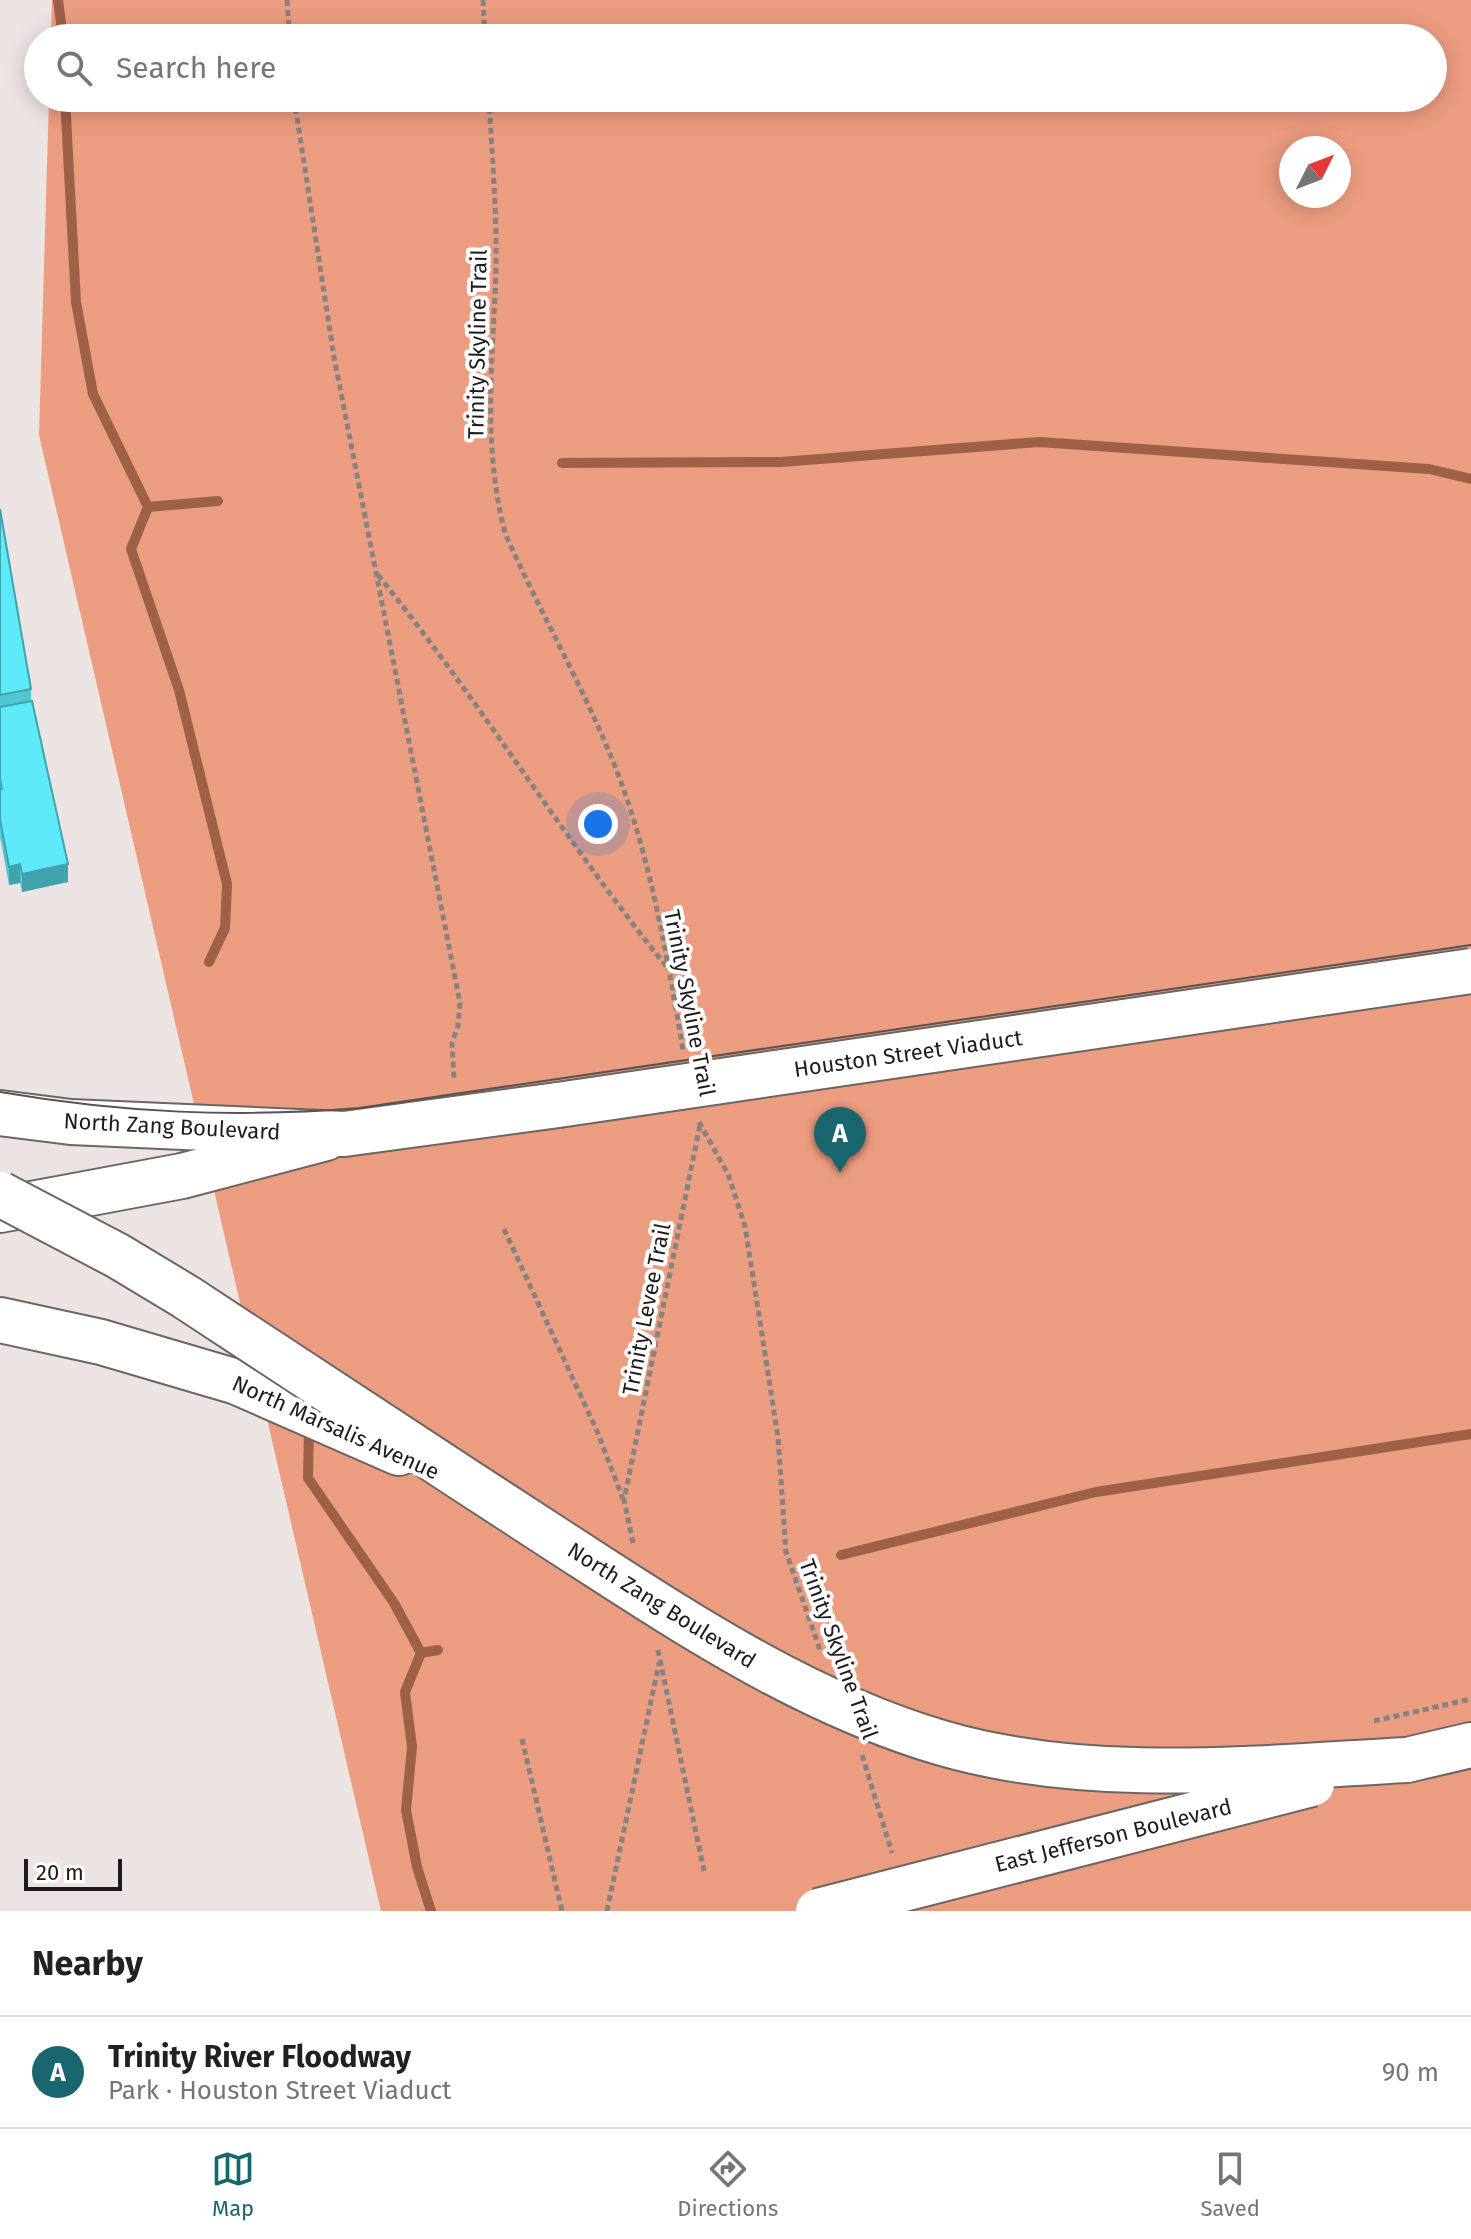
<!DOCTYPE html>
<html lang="en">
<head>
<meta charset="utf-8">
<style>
  :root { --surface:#fff; --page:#f2f2f2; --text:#202124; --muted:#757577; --line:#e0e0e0; --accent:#19666e }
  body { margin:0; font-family:"Fira Sans",sans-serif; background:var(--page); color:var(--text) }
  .compass { position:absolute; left:1279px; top:136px; width:72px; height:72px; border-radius:50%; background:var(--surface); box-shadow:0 4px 20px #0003; rotate:48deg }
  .scale { position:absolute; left:24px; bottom:20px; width:98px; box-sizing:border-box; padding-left:8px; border:4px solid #1e1b1b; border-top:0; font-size:22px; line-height:28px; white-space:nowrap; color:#1e1b1b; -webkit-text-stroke:6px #fff; paint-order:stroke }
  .you { position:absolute; left:598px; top:824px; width:28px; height:28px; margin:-20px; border:6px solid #fff; border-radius:50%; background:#1a73e8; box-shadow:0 0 0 12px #1a73e833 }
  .badge { display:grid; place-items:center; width:52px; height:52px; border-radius:50%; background:var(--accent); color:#fff; font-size:26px; font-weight:700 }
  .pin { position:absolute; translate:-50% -66px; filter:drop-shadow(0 2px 4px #0008) }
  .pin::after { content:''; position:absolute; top:42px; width:28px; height:24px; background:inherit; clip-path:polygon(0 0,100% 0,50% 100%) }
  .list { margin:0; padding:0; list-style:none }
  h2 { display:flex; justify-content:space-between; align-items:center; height:104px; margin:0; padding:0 32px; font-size:34px }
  h2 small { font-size:26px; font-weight:400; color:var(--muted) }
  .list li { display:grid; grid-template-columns:52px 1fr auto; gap:24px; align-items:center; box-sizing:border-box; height:112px; padding:0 32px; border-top:2px solid var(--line) }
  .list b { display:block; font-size:30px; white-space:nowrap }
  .list p { margin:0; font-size:26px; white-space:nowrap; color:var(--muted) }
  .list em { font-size:26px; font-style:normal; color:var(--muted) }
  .icon { flex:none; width:44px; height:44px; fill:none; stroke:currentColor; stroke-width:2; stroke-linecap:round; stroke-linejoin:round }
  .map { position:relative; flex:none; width:1471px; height:1911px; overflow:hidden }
  .search { position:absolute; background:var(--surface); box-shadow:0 4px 20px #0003; left:24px; right:24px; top:24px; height:88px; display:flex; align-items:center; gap:20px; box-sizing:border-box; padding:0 28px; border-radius:44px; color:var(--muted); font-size:30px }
  .sheet { height:216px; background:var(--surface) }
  nav { display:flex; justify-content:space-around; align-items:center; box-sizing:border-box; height:112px; border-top:2px solid var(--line); background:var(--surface); font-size:22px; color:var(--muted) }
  nav a { display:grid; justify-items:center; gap:4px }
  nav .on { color:var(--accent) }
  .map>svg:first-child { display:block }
  .green { fill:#ec9c7f; fill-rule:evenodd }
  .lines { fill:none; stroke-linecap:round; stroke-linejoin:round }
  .stream { stroke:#9f6048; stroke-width:10 }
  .tertiary-casing { stroke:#6b6563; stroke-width:48 }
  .secondary-casing { stroke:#6b6563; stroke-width:48 }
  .path { stroke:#878281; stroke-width:5; stroke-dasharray:6 4; stroke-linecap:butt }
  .tertiary { stroke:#fff; stroke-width:44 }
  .secondary { stroke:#fff; stroke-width:44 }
  .tram { stroke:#575352; stroke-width:2 }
  .secondary-bridge-casing { stroke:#6b6563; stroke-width:48; stroke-linecap:butt }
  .path-bridge { stroke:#878281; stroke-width:5; stroke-dasharray:6 4; stroke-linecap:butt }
  .secondary-bridge { stroke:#fff; stroke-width:44 }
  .wall { fill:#50c8d4 }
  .shaded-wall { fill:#41a3ad }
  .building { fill:#5de9f7; stroke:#41a3ad; stroke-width:2 }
  .labels { text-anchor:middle; stroke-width:8; stroke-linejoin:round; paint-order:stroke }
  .street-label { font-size:22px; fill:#1e1b1b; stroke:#fff }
</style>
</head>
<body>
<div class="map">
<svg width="1471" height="1911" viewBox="0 0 1471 1911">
  <rect width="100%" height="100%" fill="#ece4e2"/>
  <path class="green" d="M52 0H1471V1911H381L39 435 49 98H1433V38H51ZM1291 148H1339V196H1291Z"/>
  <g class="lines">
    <path class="stream" d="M58 0 63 38
      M65 98 76 302 93 394 148 507 131 549 179 690 227 884 225 928 209 962
      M562 463 781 462 1039 442 1429 469 1471 479
      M148 507 218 501
      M309 1427 308 1478 394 1603 421 1653
      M841 1555 1096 1492 1471 1434
      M421 1653 405 1692 412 1747 406 1810 417 1867 431 1911
      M421 1653 438 1650"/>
    <defs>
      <path id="tertiary" d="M0 1210 182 1176 326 1138
        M0 1320 101 1342 237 1382 399 1453"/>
      <path id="secondary" d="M0 1113 71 1122 344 1134 558 1105
        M1407 1760 1471 1745"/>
    </defs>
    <use href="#tertiary" class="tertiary-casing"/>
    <use href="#secondary" class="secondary-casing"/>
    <path class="path" d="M287 0 290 38
      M483 0 485 38
      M294 98 334 357 460 1003 458 1026 452 1043 454 1079
      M489 98C492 155 497 213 496 270 493 359 482 445 505 533 538 608 579 679 610 754 649 847 666 951 683 1050
      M378 575C480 701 564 840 666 966
      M699 1122 728 1174 745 1226 778 1437 786 1552 821 1653
      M504 1229 597 1431 623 1499
      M633 1543 624 1500 700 1125
      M658 1650 704 1871
      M522 1739 562 1911
      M862 1755 892 1853
      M607 1911 659 1663"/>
    <use href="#tertiary" class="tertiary"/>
    <use href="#secondary" class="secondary"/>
    <path class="tram" d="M0 1092C123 1113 235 1118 359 1108L1471 945"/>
    <defs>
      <path id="secondary-bridge" d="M558 1105 1471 971
        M0 1194 118 1256 186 1297C311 1379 435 1461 560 1542 681 1620 802 1702 942 1743 1090 1786 1255 1768 1407 1760
        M818 1911 1312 1784"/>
    </defs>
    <use href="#secondary-bridge" class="secondary-bridge-casing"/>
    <path class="path-bridge" d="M1374 1721 1471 1699"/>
    <use href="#secondary-bridge" class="secondary-bridge"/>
  </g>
  <path class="wall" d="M0 509 31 689V701L68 882 22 892 20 883 9 885 0 837Z"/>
  <path class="shaded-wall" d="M20 864V883L9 885V867Z
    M68 864V882L22 892V874Z"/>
  <path class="building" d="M0 509 31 689 0 695Z
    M32 701 68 864 22 874 20 864 9 867 0 819V789H2L0 780V707Z"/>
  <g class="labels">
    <g class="street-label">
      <text transform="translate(477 344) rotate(-89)" y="8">Trinity Skyline Trail</text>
      <text transform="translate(690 1003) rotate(79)" y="8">Trinity Skyline Trail</text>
      <text transform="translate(908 1053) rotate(-8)" y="8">Houston Street Viaduct</text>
      <text transform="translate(172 1126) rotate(3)" y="8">North Zang Boulevard</text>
      <text transform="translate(646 1309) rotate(-79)" y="8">Trinity Levee Trail</text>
      <text transform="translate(336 1427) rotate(24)" y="8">North Marsalis Avenue</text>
      <text transform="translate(662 1605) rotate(32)" y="8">North Zang Boulevard</text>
      <text transform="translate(839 1649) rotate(70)" y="8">Trinity Skyline Trail</text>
      <text transform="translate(1113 1835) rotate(-14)" y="8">East Jefferson Boulevard</text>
    </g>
  </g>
</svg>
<svg class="compass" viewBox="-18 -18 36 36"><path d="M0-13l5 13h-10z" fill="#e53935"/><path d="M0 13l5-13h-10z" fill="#757577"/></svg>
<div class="scale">20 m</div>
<div class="you"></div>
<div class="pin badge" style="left:840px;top:1173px">A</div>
<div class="search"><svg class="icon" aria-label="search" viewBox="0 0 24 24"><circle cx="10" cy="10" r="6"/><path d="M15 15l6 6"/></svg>Search here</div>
</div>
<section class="sheet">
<h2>Nearby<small></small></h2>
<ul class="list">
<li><span class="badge">A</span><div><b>Trinity River Floodway</b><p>Park · Houston Street Viaduct</p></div><em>90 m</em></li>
</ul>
</section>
<nav>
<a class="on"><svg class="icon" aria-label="map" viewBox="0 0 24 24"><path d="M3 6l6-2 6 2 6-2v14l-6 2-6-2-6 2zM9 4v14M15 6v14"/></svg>Map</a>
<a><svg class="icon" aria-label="directions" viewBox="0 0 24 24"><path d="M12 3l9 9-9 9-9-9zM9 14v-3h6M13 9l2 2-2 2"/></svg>Directions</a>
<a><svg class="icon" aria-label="saved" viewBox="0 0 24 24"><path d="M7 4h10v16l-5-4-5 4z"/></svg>Saved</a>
</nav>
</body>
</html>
